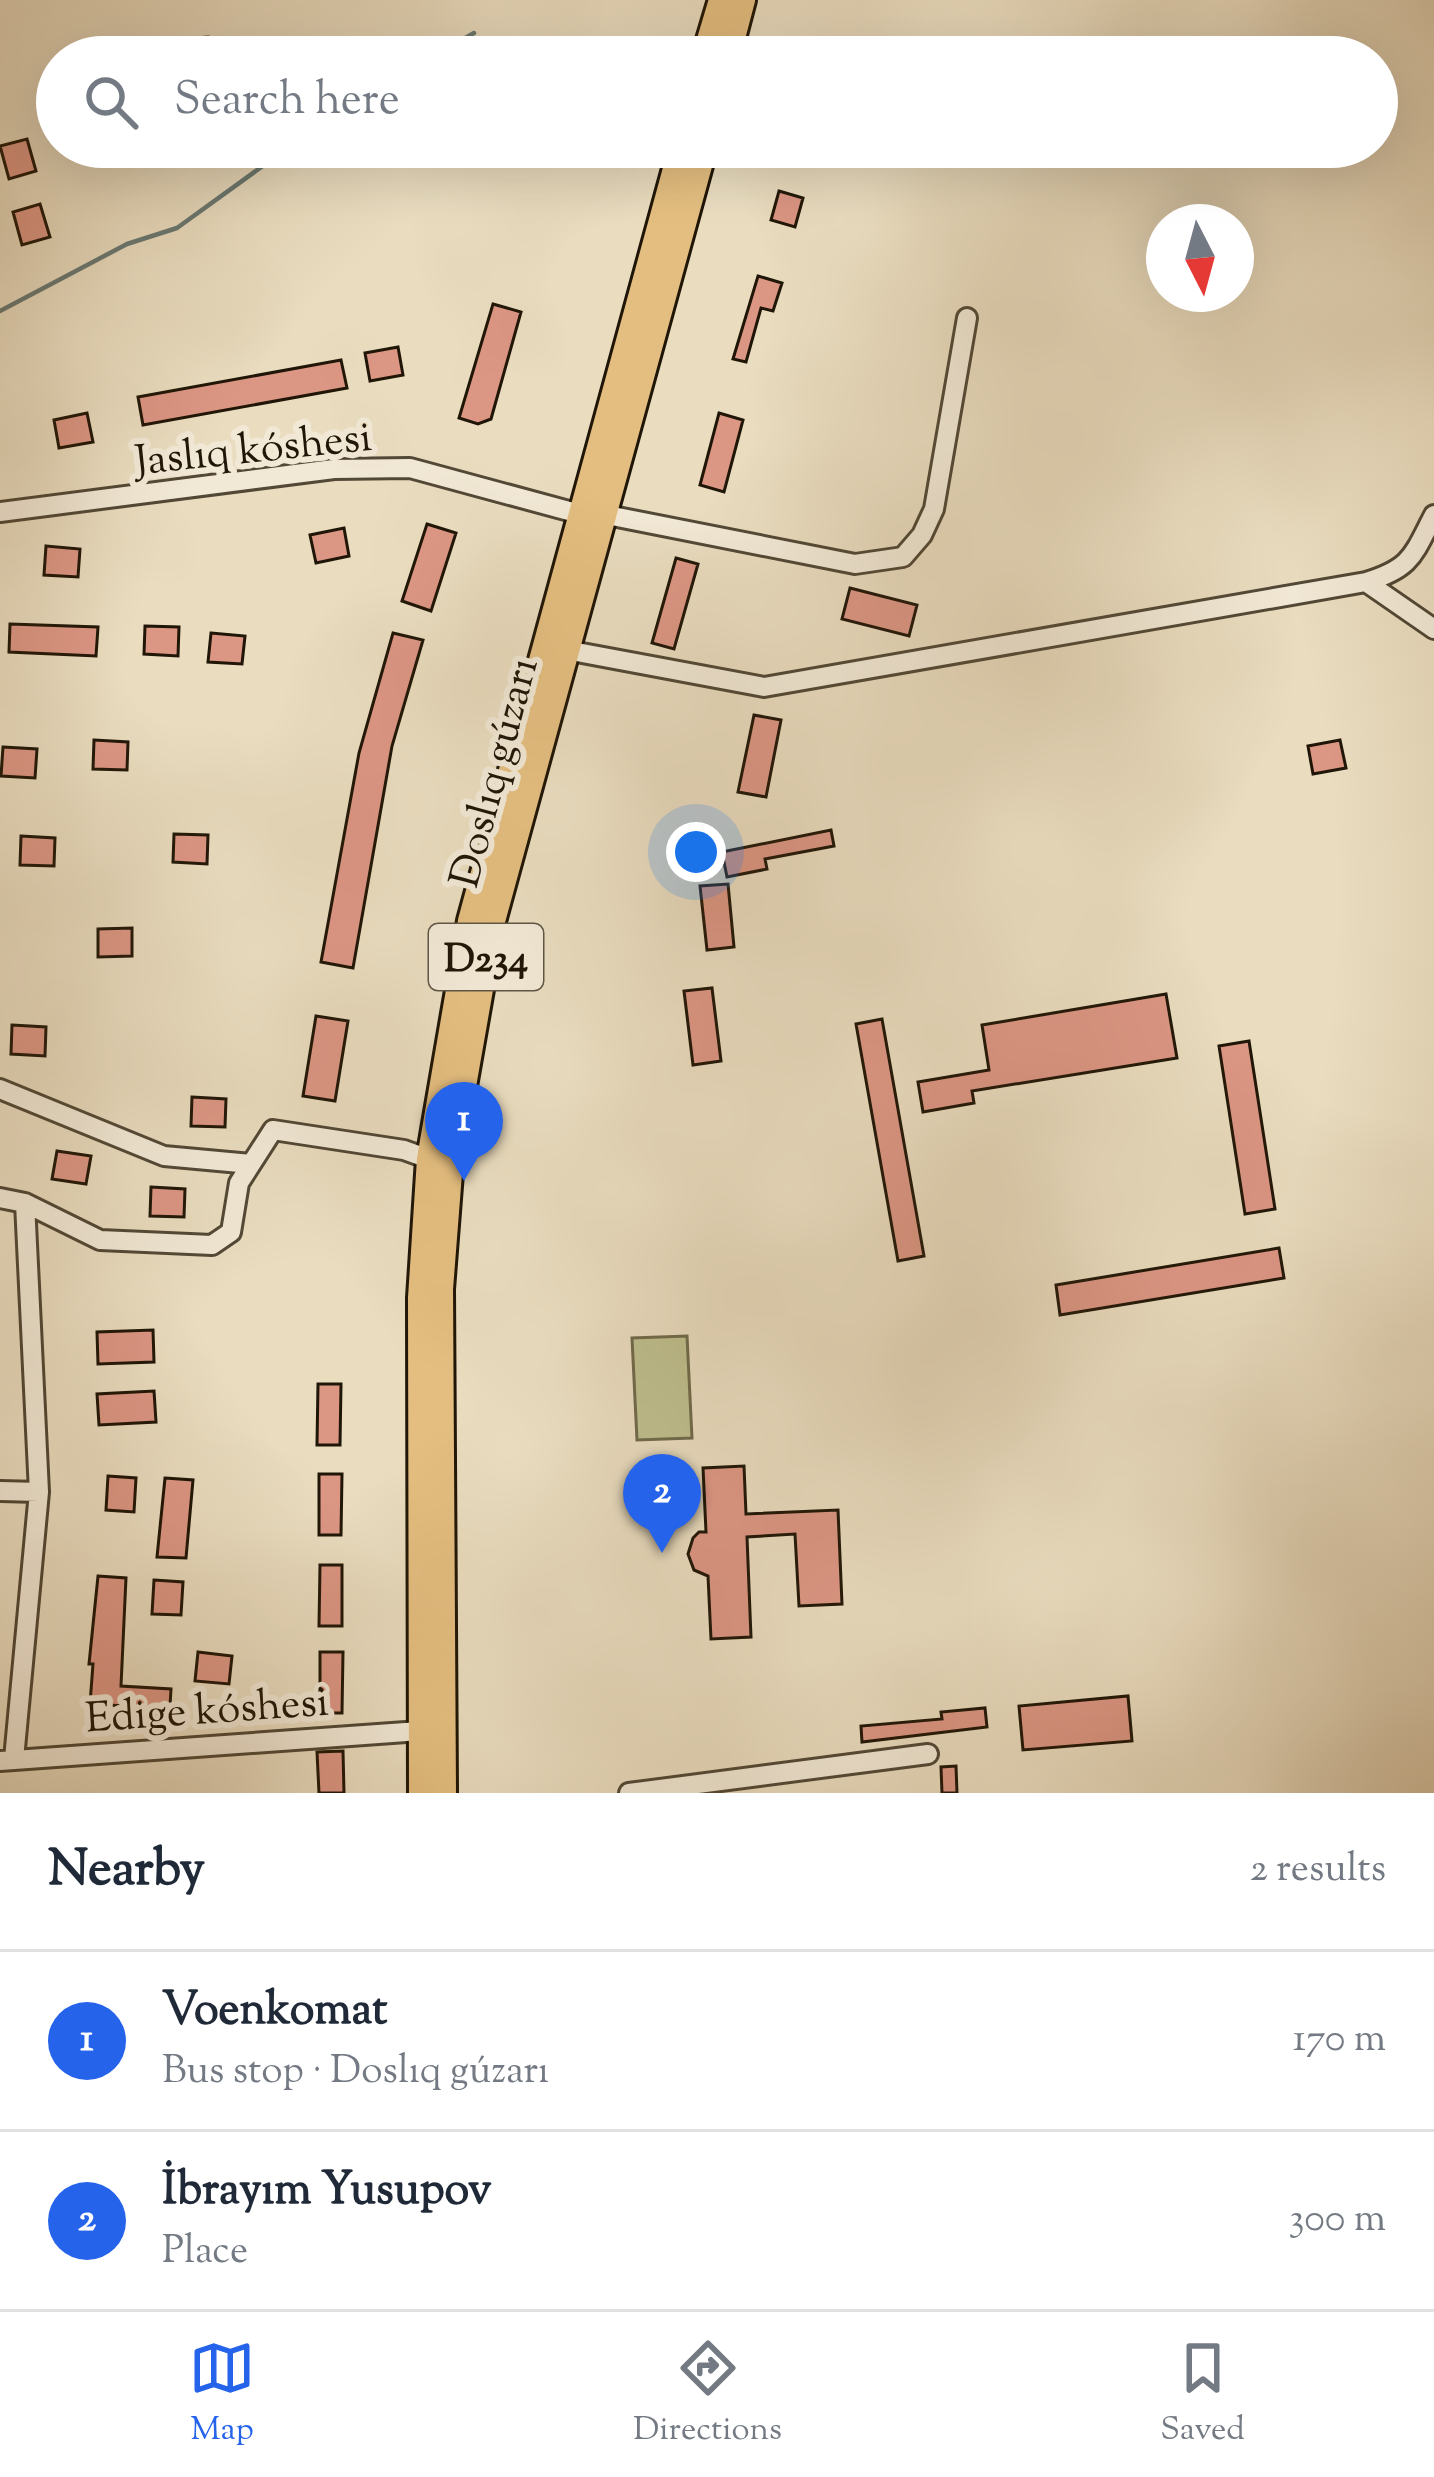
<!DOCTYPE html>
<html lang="en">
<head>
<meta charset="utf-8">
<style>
  :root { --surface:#fff; --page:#f6f6f7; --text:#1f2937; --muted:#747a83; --line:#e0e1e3; --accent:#2563eb }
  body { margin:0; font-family:"Sorts Mill Goudy",serif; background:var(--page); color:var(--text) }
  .compass { position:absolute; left:1146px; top:204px; width:108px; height:108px; border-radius:50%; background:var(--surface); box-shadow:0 12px 48px #0002; rotate:174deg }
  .you { position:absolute; left:696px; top:852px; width:42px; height:42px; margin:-30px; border:9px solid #fff; border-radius:50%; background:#1a73e8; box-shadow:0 0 0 18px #1a73e833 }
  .badge { display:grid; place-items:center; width:78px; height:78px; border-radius:50%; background:var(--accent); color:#fff; font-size:39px; font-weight:700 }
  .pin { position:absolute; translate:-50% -99px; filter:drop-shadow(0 3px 6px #0008) }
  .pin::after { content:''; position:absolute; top:63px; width:42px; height:36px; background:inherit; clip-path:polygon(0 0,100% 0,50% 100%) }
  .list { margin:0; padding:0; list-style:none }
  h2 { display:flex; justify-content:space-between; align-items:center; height:156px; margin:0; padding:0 48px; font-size:51px }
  h2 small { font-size:39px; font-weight:400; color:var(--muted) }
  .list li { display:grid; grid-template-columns:78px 1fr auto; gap:36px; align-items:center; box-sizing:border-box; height:180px; padding:0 48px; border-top:3px solid var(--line) }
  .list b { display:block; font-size:45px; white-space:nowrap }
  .list p { margin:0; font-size:39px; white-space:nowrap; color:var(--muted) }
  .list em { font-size:39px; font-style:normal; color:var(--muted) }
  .icon { flex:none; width:66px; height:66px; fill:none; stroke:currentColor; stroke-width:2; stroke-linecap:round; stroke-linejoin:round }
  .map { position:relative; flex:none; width:1434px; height:1793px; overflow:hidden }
  .search { position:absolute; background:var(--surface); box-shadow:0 12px 48px #0002; left:36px; right:36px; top:36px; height:132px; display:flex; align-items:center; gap:30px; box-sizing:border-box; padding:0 42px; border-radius:66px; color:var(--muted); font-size:45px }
  .sheet { height:516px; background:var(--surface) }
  nav { display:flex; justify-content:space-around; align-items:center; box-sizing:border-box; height:168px; border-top:3px solid var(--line); background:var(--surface); font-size:33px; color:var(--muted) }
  nav a { display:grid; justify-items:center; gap:6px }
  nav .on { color:var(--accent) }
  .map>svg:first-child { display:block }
  .green { fill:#bebe8d; stroke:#6f6a4a; stroke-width:3 }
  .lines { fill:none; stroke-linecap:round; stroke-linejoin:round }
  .stream { stroke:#697872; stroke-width:4.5 }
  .building { fill:#dc9684; stroke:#201607; stroke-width:3 }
  .minor-casing { stroke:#524835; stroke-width:24 }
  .major-casing { stroke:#201607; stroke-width:30 }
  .minor { stroke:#f1e8d5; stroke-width:18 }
  .major { stroke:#e4be80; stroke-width:24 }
  .labels { text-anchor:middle; stroke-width:12; stroke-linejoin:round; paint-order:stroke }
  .shield { fill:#f1e8d5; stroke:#5f5545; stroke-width:3 }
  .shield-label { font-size:39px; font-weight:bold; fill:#201607 }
  .street-label { font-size:42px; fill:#201607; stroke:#f1e8d5 }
</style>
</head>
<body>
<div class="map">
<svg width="1434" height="1793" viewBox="0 0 1434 1793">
  <rect width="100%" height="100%" fill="#e9dcbf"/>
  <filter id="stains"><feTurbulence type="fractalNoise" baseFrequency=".00167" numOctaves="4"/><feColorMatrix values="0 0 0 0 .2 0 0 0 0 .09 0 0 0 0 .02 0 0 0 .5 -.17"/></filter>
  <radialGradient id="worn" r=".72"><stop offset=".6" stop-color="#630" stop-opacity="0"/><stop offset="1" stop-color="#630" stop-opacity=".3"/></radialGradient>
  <path class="green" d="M687 1336 692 1438 637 1440 632 1338Z"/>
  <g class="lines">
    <path class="stream" d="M432 57 474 33
      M0 311 127 244 177 228 289 147"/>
  </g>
  <path class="building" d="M208 37 209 52 201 53V57H179L178 39Z
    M27 139 36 171 9 179 0 146Z
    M779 191 803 198 795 227 771 220Z
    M40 204 50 237 22 245 13 212Z
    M758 276 782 283 773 311 761 308 746 362 733 359Z
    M493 304 521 312 491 419 478 424 459 418Z
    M398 347 403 375 370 381 365 353Z
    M341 360 347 388 143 425 138 397Z
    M87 413 93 442 59 448 54 420Z
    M719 413 743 420 724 492 700 485Z
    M427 524 456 533 431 611 402 601Z
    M344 528 349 556 316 563 310 535Z
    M46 546 80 549 78 577 44 575Z
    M676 558 698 564 674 649 652 643Z
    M850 588 917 605 909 636 842 619Z
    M10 624 98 627 96 656 9 652Z
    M145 626 179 627 178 656 144 654Z
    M211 633 245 636 242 664 208 662Z
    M393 633 423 640 392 746 353 968 321 962 359 753Z
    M754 715 781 720 766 797 738 792Z
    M94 740 128 742 127 770 93 769Z
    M1340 740 1346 768 1313 774 1308 746Z
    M3 747 37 749 35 778 1 776Z
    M831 830 834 846 765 859 767 869 727 877 722 852Z
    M174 834 208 835 207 864 173 862Z
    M21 836 55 838 54 866 20 865Z
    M728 884 734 947 707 950 700 886Z
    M132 928V956L98 957V929Z
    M712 988 721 1061 693 1065 684 991Z
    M1166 994 1177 1058 972 1091 974 1103 923 1112 918 1082 989 1070 982 1025Z
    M316 1016 348 1021 335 1101 303 1096Z
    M882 1019 924 1256 898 1261 856 1024Z
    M12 1025 46 1027 45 1056 11 1054Z
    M1249 1041 1275 1209 1245 1214 1219 1046Z
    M192 1097 226 1099 225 1127 191 1126Z
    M57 1151 91 1156 86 1184 52 1179Z
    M151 1187 185 1189 184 1217 150 1216Z
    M1279 1248 1284 1278 1060 1315 1056 1285Z
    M153 1330 154 1362 98 1364 97 1332Z
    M318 1384H341L340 1445H317Z
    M154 1391 156 1422 99 1425 97 1394Z
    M744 1466 746 1514 838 1510 842 1604 799 1606 795 1534 747 1537 751 1637 711 1639 708 1576 694 1570 688 1554 693 1538 699 1532H706L703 1468Z
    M319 1474H342L341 1535H319Z
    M108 1476 136 1478 134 1512 106 1510Z
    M165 1478 193 1480 186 1558 157 1557Z
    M320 1565H342V1626H319Z
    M98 1576 126 1578 121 1686 171 1689 169 1723 141 1721 142 1707 90 1704 93 1664H89Z
    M154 1580 183 1582 181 1615 152 1614Z
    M198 1652 232 1656 229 1684 195 1681Z
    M320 1652H343L342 1713H320Z
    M1128 1696 1132 1741 1023 1750 1019 1706Z
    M985 1708 987 1727 862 1742 861 1726 942 1719 941 1712Z
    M343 1751 344 1793H319L317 1752Z
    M956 1766 957 1793H942L941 1767Z"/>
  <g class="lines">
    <defs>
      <path id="minor" d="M0 512 334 469 410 468 580 514
        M602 514 855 564 903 557 922 535 934 509 967 318
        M1366 582 1434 629
        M566 650 764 687 1366 582C1412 568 1413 555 1434 515
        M0 1089 164 1156 251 1164
        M0 1198 25 1203 100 1240 212 1245 231 1232 239 1183 273 1130 404 1150 429 1159
        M0 1491 39 1492
        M14 1759 39 1492 25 1203
        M0 1761 420 1731
        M629 1793 928 1754"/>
      <path id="major" d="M704 57 721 0
        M728 57 743 0
        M421 1793 420 1298 429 1159 470 921 681 147
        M444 1793 441 1289 451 1160 493 921 705 147"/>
    </defs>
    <use href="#minor" class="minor-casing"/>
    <use href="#major" class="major-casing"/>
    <use href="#minor" class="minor"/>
    <use href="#major" class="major"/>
  </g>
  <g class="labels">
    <rect class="shield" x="429" y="924" width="114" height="66" rx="9"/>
    <g class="shield-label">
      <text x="486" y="971">D234</text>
    </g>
    <g class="street-label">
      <text transform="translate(253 447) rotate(-6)" y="15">Jaslıq kóshesi</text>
      <text transform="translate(492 772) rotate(-75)" y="15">Doslıq gúzarı</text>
      <text transform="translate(207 1708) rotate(-4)" y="15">Edige kóshesi</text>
    </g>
  </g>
  <rect width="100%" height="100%" filter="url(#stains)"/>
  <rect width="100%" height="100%" fill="url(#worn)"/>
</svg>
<svg class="compass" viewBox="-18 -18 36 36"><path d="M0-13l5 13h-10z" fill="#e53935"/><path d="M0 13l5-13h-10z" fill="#747a83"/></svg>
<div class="you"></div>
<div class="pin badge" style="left:464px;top:1181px">1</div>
<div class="pin badge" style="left:662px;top:1553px">2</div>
<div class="search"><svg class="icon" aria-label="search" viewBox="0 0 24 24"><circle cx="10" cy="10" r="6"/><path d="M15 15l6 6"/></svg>Search here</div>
</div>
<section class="sheet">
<h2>Nearby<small>2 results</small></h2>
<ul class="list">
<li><span class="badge">1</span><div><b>Voenkomat</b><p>Bus stop · Doslıq gúzarı</p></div><em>170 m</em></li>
<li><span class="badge">2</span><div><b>İbrayım Yusupov</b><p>Place</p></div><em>300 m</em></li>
</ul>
</section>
<nav>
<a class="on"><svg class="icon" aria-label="map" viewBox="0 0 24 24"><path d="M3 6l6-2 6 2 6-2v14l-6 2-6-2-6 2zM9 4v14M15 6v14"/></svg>Map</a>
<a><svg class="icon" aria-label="directions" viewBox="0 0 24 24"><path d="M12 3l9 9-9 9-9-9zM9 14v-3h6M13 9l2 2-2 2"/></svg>Directions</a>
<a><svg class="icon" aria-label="saved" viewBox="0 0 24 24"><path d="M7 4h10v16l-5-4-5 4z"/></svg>Saved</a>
</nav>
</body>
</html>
